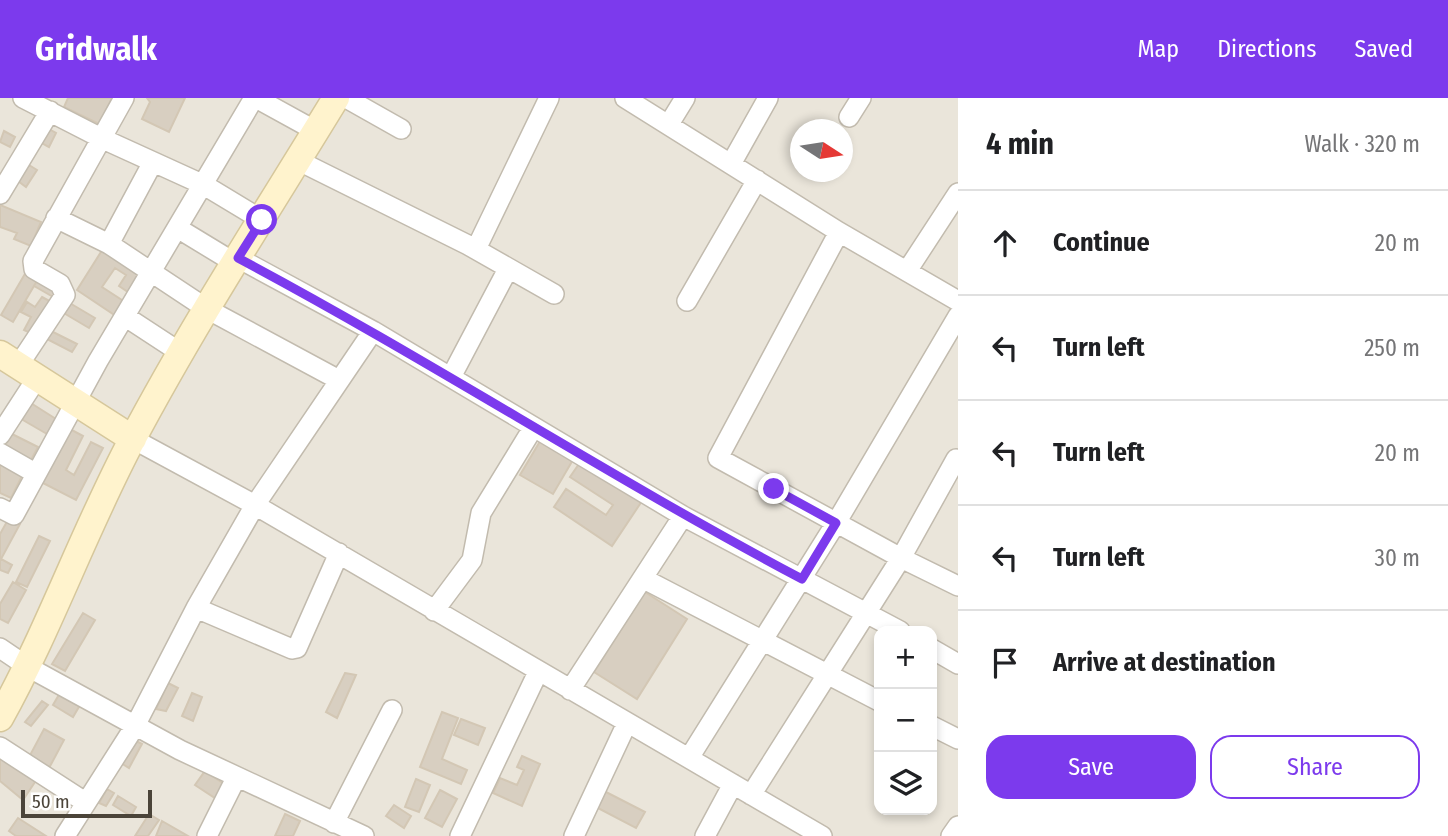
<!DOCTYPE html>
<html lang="en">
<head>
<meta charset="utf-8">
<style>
  :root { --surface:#fff; --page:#f2f2f2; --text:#202124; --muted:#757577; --line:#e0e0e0; --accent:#7c3aed }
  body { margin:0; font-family:"Fira Sans Condensed",sans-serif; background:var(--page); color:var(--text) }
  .controls { position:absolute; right:21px; bottom:21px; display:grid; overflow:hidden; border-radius:14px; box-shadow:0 4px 10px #0003 }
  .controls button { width:63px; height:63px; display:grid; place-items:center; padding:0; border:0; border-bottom:2px solid var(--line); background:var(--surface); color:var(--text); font:35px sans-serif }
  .compass { position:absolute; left:790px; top:21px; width:63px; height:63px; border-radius:50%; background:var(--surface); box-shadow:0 4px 10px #0003; rotate:102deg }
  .scale { position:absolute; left:21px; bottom:18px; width:131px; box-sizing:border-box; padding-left:7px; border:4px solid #4b4439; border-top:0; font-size:19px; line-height:24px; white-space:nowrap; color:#4b4439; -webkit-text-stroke:5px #fff; paint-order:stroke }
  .stop { position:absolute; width:21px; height:21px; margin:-16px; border:5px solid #7c3aed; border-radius:50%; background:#fff }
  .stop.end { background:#7c3aed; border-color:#fff; box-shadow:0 2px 7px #0008 }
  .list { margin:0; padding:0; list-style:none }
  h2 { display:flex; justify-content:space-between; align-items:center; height:91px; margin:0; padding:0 28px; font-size:30px }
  h2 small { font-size:23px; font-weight:400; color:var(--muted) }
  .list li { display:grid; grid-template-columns:46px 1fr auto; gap:21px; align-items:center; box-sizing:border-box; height:105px; padding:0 28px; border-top:2px solid var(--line) }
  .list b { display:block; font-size:26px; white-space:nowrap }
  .list em { font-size:23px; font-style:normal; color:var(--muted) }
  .actions { display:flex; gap:14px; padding:21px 28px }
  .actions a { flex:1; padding:16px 0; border:2px solid var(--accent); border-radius:21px; text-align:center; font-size:24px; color:var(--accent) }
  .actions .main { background:var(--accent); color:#fff }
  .icon { flex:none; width:38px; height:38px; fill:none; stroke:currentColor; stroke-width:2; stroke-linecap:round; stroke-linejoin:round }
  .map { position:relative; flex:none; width:958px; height:738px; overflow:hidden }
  header { display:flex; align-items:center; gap:42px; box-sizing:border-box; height:98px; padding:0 35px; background:var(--accent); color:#fff }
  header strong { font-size:33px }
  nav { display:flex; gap:38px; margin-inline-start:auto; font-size:24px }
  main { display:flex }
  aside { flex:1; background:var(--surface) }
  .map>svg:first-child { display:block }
  .residential { fill:#eae5da; fill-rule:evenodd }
  .building { fill:#d8cfc1; stroke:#d3c7b4; stroke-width:2 }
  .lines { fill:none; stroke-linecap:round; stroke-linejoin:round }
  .street-casing { stroke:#c2bbae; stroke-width:22 }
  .secondary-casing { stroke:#d6c79b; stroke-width:29 }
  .street { stroke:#fff; stroke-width:19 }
  .secondary { stroke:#fff3cd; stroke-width:26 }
  .route { stroke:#7c3aed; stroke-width:9 }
</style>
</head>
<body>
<header>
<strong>Gridwalk</strong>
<nav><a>Map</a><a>Directions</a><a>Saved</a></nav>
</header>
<main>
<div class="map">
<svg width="958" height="738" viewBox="0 0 958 738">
  <rect width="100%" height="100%" fill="#f6f3ec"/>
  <path class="residential" d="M0 0H958V738H0ZM800 32H842V74H800ZM879 533H932V712H879Z"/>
  <path class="building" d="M68 0H112L99 26 64 9Z
    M147 0H185L169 34 142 21 150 4Z
    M47 30 56 35 49 49 40 44Z
    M4 33 15 39 10 49 0 44Z
    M29 67 37 72 26 89 18 83Z
    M0 107 41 124 31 148 14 141 17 135 0 129Z
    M106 146 147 173 131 196 119 188 126 177 115 170 102 189 125 204 116 218 77 192Z
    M26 174 38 181 13 224 1 217Z
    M38 181 59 193 55 200 34 188Z
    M42 199 53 205 35 237 24 232 31 219 21 214 27 204 35 209Z
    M68 204 95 220 89 230 62 214Z
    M51 233 77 246 72 254 47 241Z
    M26 302 56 321 47 336 16 318Z
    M68 330 83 338 66 372 74 377 91 344 103 350 76 402 41 384Z
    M6 333 38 349 31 362 0 345Z
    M542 340 574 360 553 396 520 377Z
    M0 360 25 372 11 400 0 395Z
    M583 360 644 400 612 448 554 409 566 391 606 417 613 407 570 379Z
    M9 420 20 426 1 461 12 467 8 475 0 472V436Z
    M39 438 50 443 27 489 16 484Z
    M13 484 26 492 8 525 0 521V506Z
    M645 494 687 521 637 601 594 574Z
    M83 515 95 522 65 573 52 566Z
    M345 575 356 577 337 620 326 614Z
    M168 585 178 590 166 613 156 611Z
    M60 595 80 607 73 619 53 607Z
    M192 595 202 599 193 623 182 618Z
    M42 603 48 607 31 628 25 624Z
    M442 614 458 620 442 661 467 672 461 686 420 669Z
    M461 621 485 630 478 647 454 637Z
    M44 631 64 642 48 672 28 661Z
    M134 642 142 646 129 670 121 665Z
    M0 652 37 681 23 702 0 683Z
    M522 658 540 666 522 708 493 695 500 680 517 687 524 672 517 669Z
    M205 673 227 688 218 702 195 687Z
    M416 681 430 687 419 714 405 709Z
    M107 691 114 695 106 708 99 705Z
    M440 692 457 701 442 729 425 720Z
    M604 693 645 714 636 730 596 709Z
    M118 698 136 709 131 718 113 707Z
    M394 707 411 718 404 730 386 718Z
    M149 716 159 722 148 738H135Z
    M285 716 300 723 293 738H275Z
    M18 720 46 738H16L9 733Z
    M162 723 188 738H156Z"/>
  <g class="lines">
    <defs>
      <path id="street" d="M23 0 103 41 204 87 262 122
        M256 0 316 33
        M346 0 401 31
        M625 0 839 134 958 203
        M849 19 861 0
        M669 26 685 0
        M299 63 468 147 554 196
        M731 66 768 0
        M0 96 50 13
        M56 120 109 146 207 211 339 282
        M179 131 235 165
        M839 134 718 360 901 460 958 488
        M109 146 153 64
        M476 151 549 0
        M238 160 373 233 683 418 900 533
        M907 173 958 95
        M687 203 757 82
        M126 219 181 255
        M18 268 65 197 60 186 34 171 33 163 124 0
        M451 279 508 171
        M0 337 37 280
        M133 341 255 407 822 738
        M0 355 35 375
        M0 410 14 417 98 263 254 0
        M644 481 879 603
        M196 510 292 551 297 550 339 455
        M434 513 472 462 481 415 533 330
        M0 550 28 569 180 652 364 738
        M932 551 958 566
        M570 592 683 418
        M932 628 958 641
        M0 649 85 704
        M689 660 836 425 958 218
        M751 697 901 460 956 361
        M334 725 392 612
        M65 738 135 628 196 510 255 407 373 233
        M207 738 236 680
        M460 738 538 574
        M574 738 627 625
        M705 738 733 686
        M951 738 958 728"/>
      <path id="secondary" d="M0 256 133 341
        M0 620C50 530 84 432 132 342 194 225 267 113 336 0"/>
    </defs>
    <use href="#street" class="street-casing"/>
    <use href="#secondary" class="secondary-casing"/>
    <use href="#street" class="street"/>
    <use href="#secondary" class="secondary"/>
  </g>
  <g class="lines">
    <path class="route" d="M262 122 238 160C430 262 611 380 802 481L836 425 774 391"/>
  </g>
</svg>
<div class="controls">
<button>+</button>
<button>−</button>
<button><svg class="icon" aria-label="layers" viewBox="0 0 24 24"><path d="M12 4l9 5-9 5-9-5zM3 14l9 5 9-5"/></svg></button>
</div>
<svg class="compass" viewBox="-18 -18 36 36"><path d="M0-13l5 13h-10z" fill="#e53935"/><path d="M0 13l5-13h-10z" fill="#757577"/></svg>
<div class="scale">50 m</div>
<div class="stop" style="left:262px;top:122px"></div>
<div class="stop end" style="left:774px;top:391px"></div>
</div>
<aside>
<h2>4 min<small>Walk · 320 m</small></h2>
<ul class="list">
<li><svg class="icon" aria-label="ahead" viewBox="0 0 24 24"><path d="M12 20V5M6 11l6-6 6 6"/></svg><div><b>Continue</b></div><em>20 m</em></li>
<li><svg class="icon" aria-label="left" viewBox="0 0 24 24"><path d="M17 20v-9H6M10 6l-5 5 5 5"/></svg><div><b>Turn left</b></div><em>250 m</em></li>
<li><svg class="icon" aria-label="left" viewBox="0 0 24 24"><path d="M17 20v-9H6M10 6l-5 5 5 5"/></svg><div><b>Turn left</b></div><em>20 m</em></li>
<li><svg class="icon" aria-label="left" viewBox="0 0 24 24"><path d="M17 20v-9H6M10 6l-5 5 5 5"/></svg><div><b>Turn left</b></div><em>30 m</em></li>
<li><svg class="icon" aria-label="arrive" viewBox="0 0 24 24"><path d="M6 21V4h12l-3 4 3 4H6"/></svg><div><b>Arrive at destination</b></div></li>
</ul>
<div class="actions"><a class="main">Save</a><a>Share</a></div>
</aside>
</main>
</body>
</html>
